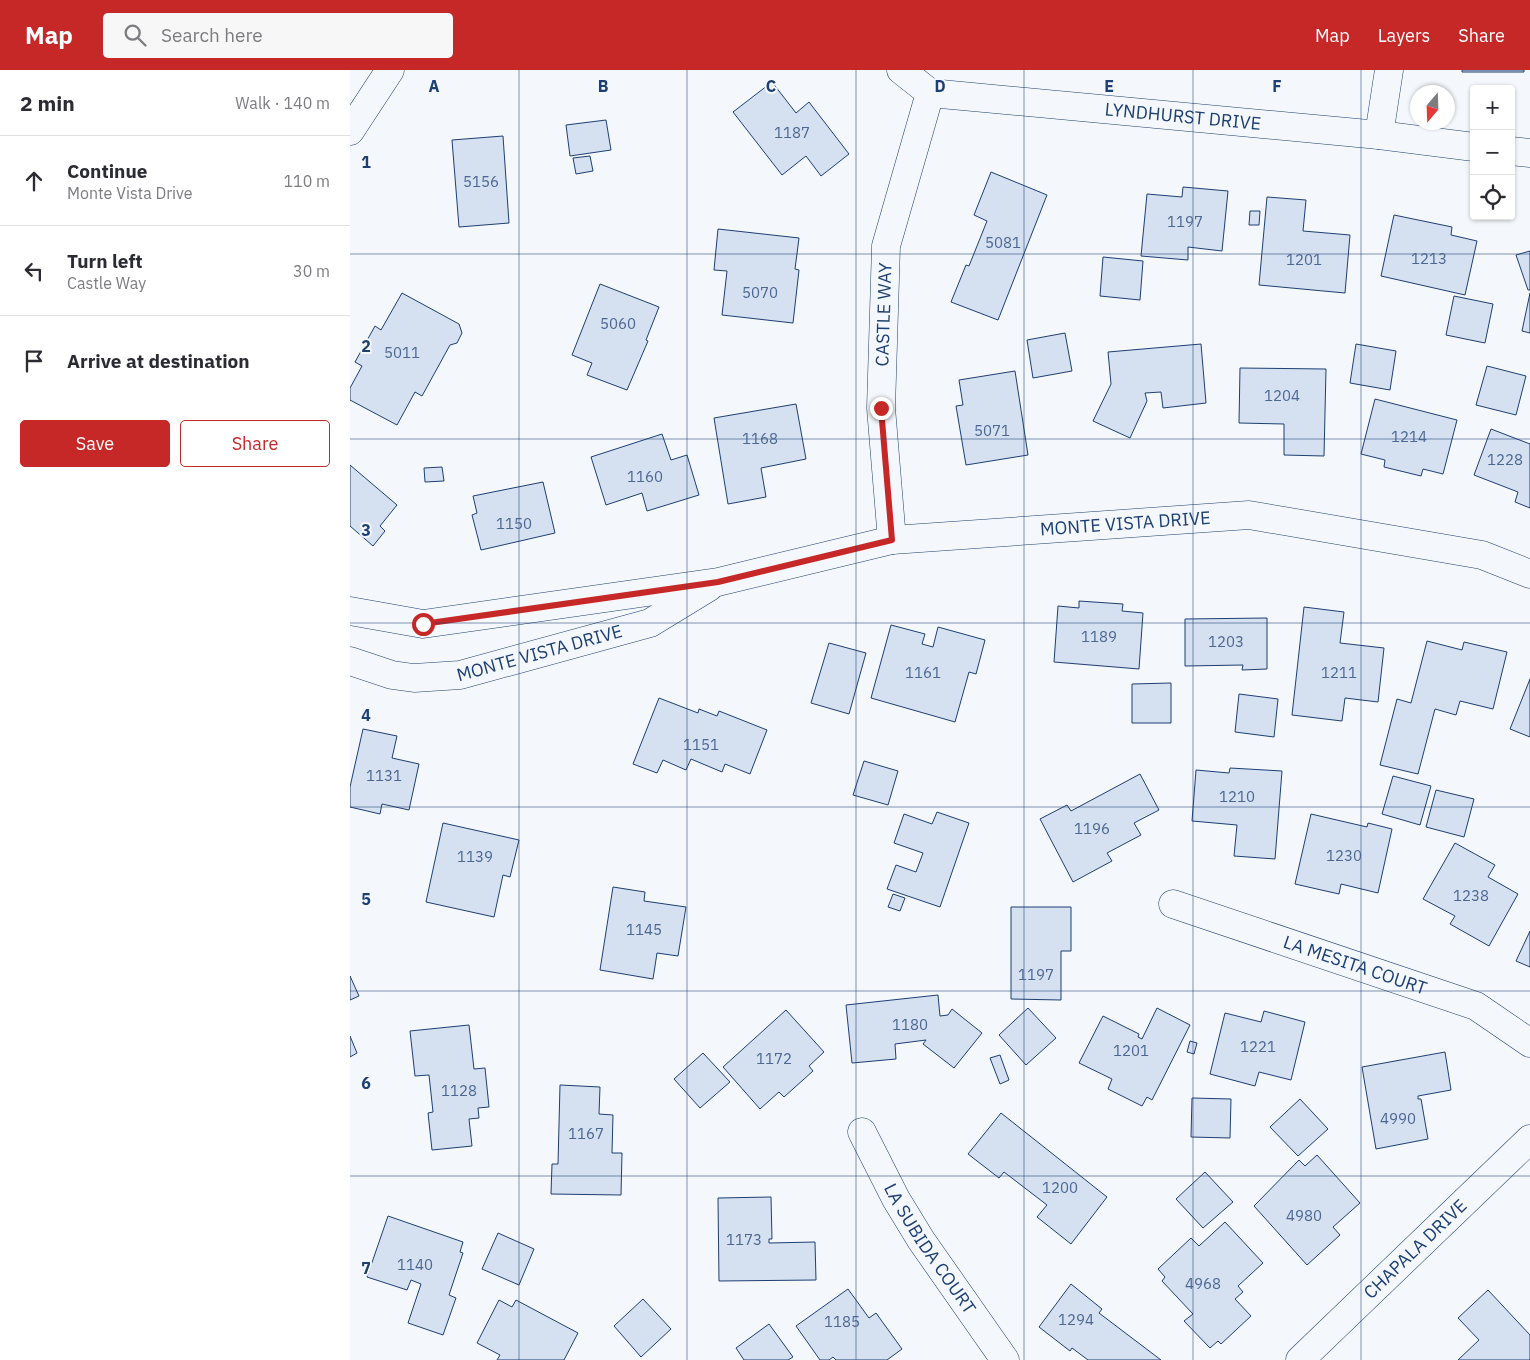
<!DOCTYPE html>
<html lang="en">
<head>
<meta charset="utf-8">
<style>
  :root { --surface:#fff; --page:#f7f7f7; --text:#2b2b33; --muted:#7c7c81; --line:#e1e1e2; --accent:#c62828 }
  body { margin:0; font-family:"IBM Plex Sans",sans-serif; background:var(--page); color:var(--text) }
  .controls { position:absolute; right:15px; top:15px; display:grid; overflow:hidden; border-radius:5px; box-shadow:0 1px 4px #0004 }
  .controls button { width:45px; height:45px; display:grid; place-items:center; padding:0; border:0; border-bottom:1px solid var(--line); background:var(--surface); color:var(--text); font:25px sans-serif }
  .compass { position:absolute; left:1060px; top:15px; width:45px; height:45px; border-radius:50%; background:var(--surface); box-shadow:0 1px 4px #0004; rotate:199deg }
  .stop { position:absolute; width:15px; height:15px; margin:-11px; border:4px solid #c62828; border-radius:50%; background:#fff }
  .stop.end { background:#c62828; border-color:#fff; box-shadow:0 1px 5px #0008 }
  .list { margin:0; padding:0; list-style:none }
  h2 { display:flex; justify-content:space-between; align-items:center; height:65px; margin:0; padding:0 20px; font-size:21px }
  h2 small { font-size:16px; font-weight:400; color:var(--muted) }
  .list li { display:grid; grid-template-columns:32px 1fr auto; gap:15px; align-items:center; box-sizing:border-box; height:90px; padding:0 20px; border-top:1px solid var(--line) }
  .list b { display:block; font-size:19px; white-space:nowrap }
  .list p { margin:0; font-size:16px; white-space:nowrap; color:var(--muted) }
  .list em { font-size:16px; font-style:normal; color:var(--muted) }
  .actions { display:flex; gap:10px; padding:15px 20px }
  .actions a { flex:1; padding:11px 0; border:1px solid var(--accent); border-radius:5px; text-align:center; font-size:18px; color:var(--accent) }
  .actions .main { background:var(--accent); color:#fff }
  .icon { flex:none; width:28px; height:28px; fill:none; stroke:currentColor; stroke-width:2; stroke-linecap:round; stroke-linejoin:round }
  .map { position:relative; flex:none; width:1180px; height:1290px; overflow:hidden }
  header { display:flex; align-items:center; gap:30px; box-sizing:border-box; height:70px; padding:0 25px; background:var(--accent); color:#fff }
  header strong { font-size:24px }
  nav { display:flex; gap:28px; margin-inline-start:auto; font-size:18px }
  .search { width:350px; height:45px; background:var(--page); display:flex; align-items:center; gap:12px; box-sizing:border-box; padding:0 18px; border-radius:5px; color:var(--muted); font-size:19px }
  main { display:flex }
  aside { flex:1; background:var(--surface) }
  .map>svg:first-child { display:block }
  .building { fill:#d5e0f0; stroke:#1d3f73 }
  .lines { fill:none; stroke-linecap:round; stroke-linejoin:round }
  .street-casing { stroke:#1d3f73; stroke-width:29 }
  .street { stroke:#f4f7fb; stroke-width:28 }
  .route { stroke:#c62828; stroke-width:6 }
  .grid { fill:none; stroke:#1d3f73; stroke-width:1; stroke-opacity:0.55 }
  .labels { text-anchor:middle; stroke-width:4; stroke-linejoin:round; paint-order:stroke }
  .number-label { font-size:15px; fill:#4b6792 }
  .street-label { font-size:18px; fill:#1d3f73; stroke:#f4f7fb }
  .grid-label { font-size:16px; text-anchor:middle; font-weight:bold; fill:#1d3f73; stroke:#f4f7fb; stroke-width:4; stroke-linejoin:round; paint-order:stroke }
</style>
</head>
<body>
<header>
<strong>Map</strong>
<div class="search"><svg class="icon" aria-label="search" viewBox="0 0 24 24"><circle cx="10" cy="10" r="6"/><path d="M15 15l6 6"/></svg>Search here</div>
<nav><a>Map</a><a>Layers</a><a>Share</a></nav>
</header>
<main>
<aside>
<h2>2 min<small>Walk · 140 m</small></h2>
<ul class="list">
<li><svg class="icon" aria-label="ahead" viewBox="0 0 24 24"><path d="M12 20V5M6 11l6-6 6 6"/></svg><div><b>Continue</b><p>Monte Vista Drive</p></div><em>110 m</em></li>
<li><svg class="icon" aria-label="left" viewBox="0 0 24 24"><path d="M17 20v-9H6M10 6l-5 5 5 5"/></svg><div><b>Turn left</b><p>Castle Way</p></div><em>30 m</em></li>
<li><svg class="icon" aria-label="arrive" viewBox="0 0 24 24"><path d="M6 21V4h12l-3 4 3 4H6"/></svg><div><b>Arrive at destination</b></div></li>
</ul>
<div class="actions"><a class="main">Save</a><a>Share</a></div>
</aside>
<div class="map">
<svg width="1180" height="1290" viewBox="0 0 1180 1290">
  <rect width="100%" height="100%" fill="#f4f7fb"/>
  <path class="building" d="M1112 0H1174V2H1112Z
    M422 12 446 43 459 32 499 84 471 106 456 86 432 105 383 42Z
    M256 50 261 80 220 86 216 55Z
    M153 66 159 153 109 157 102 70Z
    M240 86 243 101 226 104 223 88Z
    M641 102 697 125 648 250 601 232 616 195 619 196 637 151 624 145Z
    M833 117 878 121 872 181 838 177V190L791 186 797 124 832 127Z
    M917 127 956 130 953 161 1000 165 995 223 909 215Z
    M900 141H910L909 155H899Z
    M1044 145 1102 157 1101 165 1127 171 1115 225 1031 206Z
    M368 159 449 168 445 199 449 200 443 253 372 245 377 201 364 200Z
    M1180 181V220H1178L1166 185Z
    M753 187 793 191 790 230 750 226Z
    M250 214 309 237 296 270 298 271 277 320 237 305 242 293 222 285Z
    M52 223 109 254 112 263 107 273 100 275 72 326 65 322 47 355 0 330V318L12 296 5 292 25 256 31 260Z
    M1180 223V263L1172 261Z
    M1104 226 1143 234 1135 273 1096 265Z
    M715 263 722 301 683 308 677 270Z
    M851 274 856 333 813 338 811 322 795 323 797 331 780 368 743 351 761 314 758 282Z
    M1006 274 1046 281 1040 320 1000 313Z
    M1137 296 1176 306 1166 345 1126 335Z
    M890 298 976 299 974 386 934 385V354L889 353Z
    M665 301 678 385 616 395 606 336 613 335 609 310Z
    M1025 329 1107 350 1093 404 1073 399 1071 406 1034 397 1035 390 1011 384Z
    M446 334 456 389 411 398 416 427 378 434 364 348Z
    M1141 359 1180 374V438L1165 432 1168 422 1124 405Z
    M312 364 321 390 337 385 349 425 297 441 292 423 256 435 241 387Z
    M0 395 47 435 30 456 35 461 23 476 0 456Z
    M92 397 94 411 75 412 74 398Z
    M193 412 205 463 131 480 122 445 127 443 123 426Z
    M729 531 773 534 772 541 793 543 789 599 704 592 708 536 729 538Z
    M954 537 994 542 990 573 1034 578 1028 632 995 628 992 651 942 645Z
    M917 548V599L892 600 893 595 835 596V549Z
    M541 555 575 564 572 574 583 577 588 557 635 570 626 604 619 602 605 652 521 628Z
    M1077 571 1112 580 1114 572 1157 582 1143 639 1110 631 1106 645 1085 639 1068 704 1030 695 1047 629 1061 633Z
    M479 573 516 583 499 644 461 633Z
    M1180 609V667L1160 659Z
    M821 613V653H782V614Z
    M889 624 928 629 924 667 885 662Z
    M309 628 348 643 349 639 367 646 369 641 417 660 400 704 375 694 372 702 341 689 336 700 313 690 307 703 283 694Z
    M13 659 47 666 42 688 69 694 59 740 32 734 30 744 0 737V717Z
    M514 691 548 701 538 735 503 725Z
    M880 698 932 701 925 789 884 786 887 755 842 751 846 700 879 703Z
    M790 704 809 740 784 753 791 765 757 783 762 791 723 812 690 749 717 735 721 741Z
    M1043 706 1081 716 1070 755 1032 744Z
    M1086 720 1124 729 1114 767 1076 757Z
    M587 742 619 753 590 837 537 819 546 795 566 802 573 783 544 773 554 744 582 754Z
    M961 744 1017 757 1018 753 1042 759 1028 823 991 814 989 824 945 814Z
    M93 753 169 770 160 807 153 805 144 847 76 832Z
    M1105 773 1145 795 1138 807 1168 824 1139 876 1100 854 1105 846 1073 829Z
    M263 817 295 822 294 831 336 837 328 886 307 883 303 909 250 900Z
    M543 824 555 828 550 841 538 837Z
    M661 837H721V881H711V930L661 929Z
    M1180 861V897L1166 891Z
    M0 906 9 926 0 930Z
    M588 925 590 946 598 945 602 939 632 963 604 998 573 974 576 970 545 974 546 989 502 993 496 935Z
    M678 938 706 968 676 995 649 965Z
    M807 938 840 955 802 1030 797 1027 792 1036 758 1019 762 1009 729 993 753 946 789 964 788 967 792 969Z
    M436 940 474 982 459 996 463 1001 434 1027 429 1022 410 1039 373 997Z
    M914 941 955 952 941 1010 909 1002 905 1016 860 1004 875 943 911 952Z
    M119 955 124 999 135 998 139 1037 128 1038 129 1048 119 1049 122 1076 82 1080 78 1043 83 1042 79 1005 65 1006 60 961Z
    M0 966 7 983 0 987Z
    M840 971 847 973 844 984 837 982Z
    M1095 982 1101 1020 1068 1026V1029H1071L1078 1069 1026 1079 1012 997Z
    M353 983 380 1012 350 1038 324 1009Z
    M650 985 659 1010 650 1014 640 988Z
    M210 1015 250 1017 249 1044 263 1045 262 1083H272L271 1125 201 1124 202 1094H208Z
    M842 1028 881 1029 880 1068 841 1067Z
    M950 1029 978 1059 948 1086 920 1057Z
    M651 1043 757 1127 721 1174 687 1147 697 1135 654 1102 649 1108 618 1084Z
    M967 1085 1010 1133 983 1157 990 1165 957 1195 904 1136 949 1090 955 1096Z
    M855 1102 883 1132 853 1158 826 1129Z
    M421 1127 422 1169H419V1173L465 1172 466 1210 369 1211 368 1128Z
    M38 1146 113 1172 110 1182 113 1183 99 1225 106 1228 93 1265 58 1253 71 1214 61 1210 57 1220 17 1207Z
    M875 1152 913 1193 888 1216 893 1222 885 1229 901 1246 871 1274 868 1271 860 1278 834 1251 843 1244 812 1211 815 1207 808 1199 841 1168 849 1176Z
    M148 1163 184 1179 169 1215 132 1199Z
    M721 1214 752 1239 749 1243 811 1290H738L722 1278 720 1281 689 1257Z
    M498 1219 519 1248 526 1243 552 1279 537 1290H486L483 1287 479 1290H470L446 1256Z
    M1138 1220 1180 1265V1290H1108L1129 1270 1108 1248Z
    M293 1229 321 1259 291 1287 264 1256Z
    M149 1230 162 1237 166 1230 228 1263 214 1290H147L150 1285 127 1273Z
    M419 1254 443 1287 438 1290H394L386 1278Z"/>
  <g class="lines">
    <defs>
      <g id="street">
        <path id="s1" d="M551 0 580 23 1029 65 1124 77"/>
        <path d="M0 61 40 0"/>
        <path d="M1029 65 1039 0"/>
        <path d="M1161 81 1180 83"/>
        <path id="s2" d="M542 470 531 338 536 176 580 23"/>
        <path id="s3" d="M0 541 73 554 368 512 542 470 899 445 1132 485 1180 504"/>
        <path id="s4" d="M0 591 42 605 64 608 110 605 300 553 359 517"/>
        <path id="s5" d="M823 834 1126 936 1180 973"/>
        <path id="s6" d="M512 1062 546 1129 571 1170 655 1290"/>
        <path id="s7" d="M950 1290 1180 1069"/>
      </g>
    </defs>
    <use href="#street" class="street-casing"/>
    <use href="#street" class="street"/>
  </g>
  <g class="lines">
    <path class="route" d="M73 554 368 512 542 470 531 338"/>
  </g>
  <path class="grid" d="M169 0V1290M337 0V1290M506 0V1290M674 0V1290M843 0V1290M1011 0V1290M0 184H1180M0 369H1180M0 553H1180M0 737H1180M0 921H1180M0 1106H1180"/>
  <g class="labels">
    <g class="number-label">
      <text x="442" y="68">1187</text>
      <text x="131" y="117">5156</text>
      <text x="835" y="157">1197</text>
      <text x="653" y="178">5081</text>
      <text x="1079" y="194">1213</text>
      <text x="954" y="195">1201</text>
      <text x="410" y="228">5070</text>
      <text x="268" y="259">5060</text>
      <text x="52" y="288">5011</text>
      <text x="932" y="331">1204</text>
      <text x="642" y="366">5071</text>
      <text x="1059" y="372">1214</text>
      <text x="410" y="374">1168</text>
      <text x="1155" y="395">1228</text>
      <text x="295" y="412">1160</text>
      <text x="164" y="459">1150</text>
      <text x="749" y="572">1189</text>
      <text x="876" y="577">1203</text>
      <text x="573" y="608">1161</text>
      <text x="989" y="608">1211</text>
      <text x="351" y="680">1151</text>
      <text x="34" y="711">1131</text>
      <text x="887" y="732">1210</text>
      <text x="742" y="764">1196</text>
      <text x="994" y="791">1230</text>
      <text x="125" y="792">1139</text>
      <text x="1121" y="831">1238</text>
      <text x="294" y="865">1145</text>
      <text x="686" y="910">1197</text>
      <text x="560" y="960">1180</text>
      <text x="908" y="982">1221</text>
      <text x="781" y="986">1201</text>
      <text x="424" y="994">1172</text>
      <text x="109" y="1026">1128</text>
      <text x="1048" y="1054">4990</text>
      <text x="236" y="1069">1167</text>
      <text x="710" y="1123">1200</text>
      <text x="954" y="1151">4980</text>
      <text x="394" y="1175">1173</text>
      <text x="65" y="1200">1140</text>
      <text x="853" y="1219">4968</text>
      <text x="726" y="1255">1294</text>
      <text x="492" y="1257">1185</text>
    </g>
    <g class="street-label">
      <text dy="6" stroke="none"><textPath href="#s1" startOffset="291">LYNDHURST DRIVE</textPath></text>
      <text dy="6" stroke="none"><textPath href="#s2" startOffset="226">CASTLE WAY</textPath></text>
      <text dy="6" stroke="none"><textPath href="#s3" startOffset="785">MONTE VISTA DRIVE</textPath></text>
      <text dy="6" stroke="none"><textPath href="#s4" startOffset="195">MONTE VISTA DRIVE</textPath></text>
      <text dy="6" stroke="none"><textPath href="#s5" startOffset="192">LA MESITA COURT</textPath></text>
      <text dy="6" stroke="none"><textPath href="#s6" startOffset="135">LA SUBIDA COURT</textPath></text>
      <text dy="6" stroke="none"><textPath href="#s7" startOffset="160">CHAPALA DRIVE</textPath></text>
    </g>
  </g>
  <g class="grid-label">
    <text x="84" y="22">A</text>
    <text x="253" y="22">B</text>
    <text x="421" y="22">C</text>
    <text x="590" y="22">D</text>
    <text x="759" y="22">E</text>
    <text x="927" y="22">F</text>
    <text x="16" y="98">1</text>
    <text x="16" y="282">2</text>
    <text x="16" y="466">3</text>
    <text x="16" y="651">4</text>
    <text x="16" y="835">5</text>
    <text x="16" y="1019">6</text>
    <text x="16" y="1204">7</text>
  </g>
</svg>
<div class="controls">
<button>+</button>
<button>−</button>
<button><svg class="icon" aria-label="locate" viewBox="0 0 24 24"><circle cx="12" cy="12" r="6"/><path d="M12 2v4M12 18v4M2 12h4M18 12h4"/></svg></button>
</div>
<svg class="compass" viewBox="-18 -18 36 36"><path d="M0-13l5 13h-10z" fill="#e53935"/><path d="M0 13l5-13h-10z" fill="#7c7c81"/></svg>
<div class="stop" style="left:73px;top:554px"></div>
<div class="stop end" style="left:531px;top:338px"></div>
</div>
</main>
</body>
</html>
